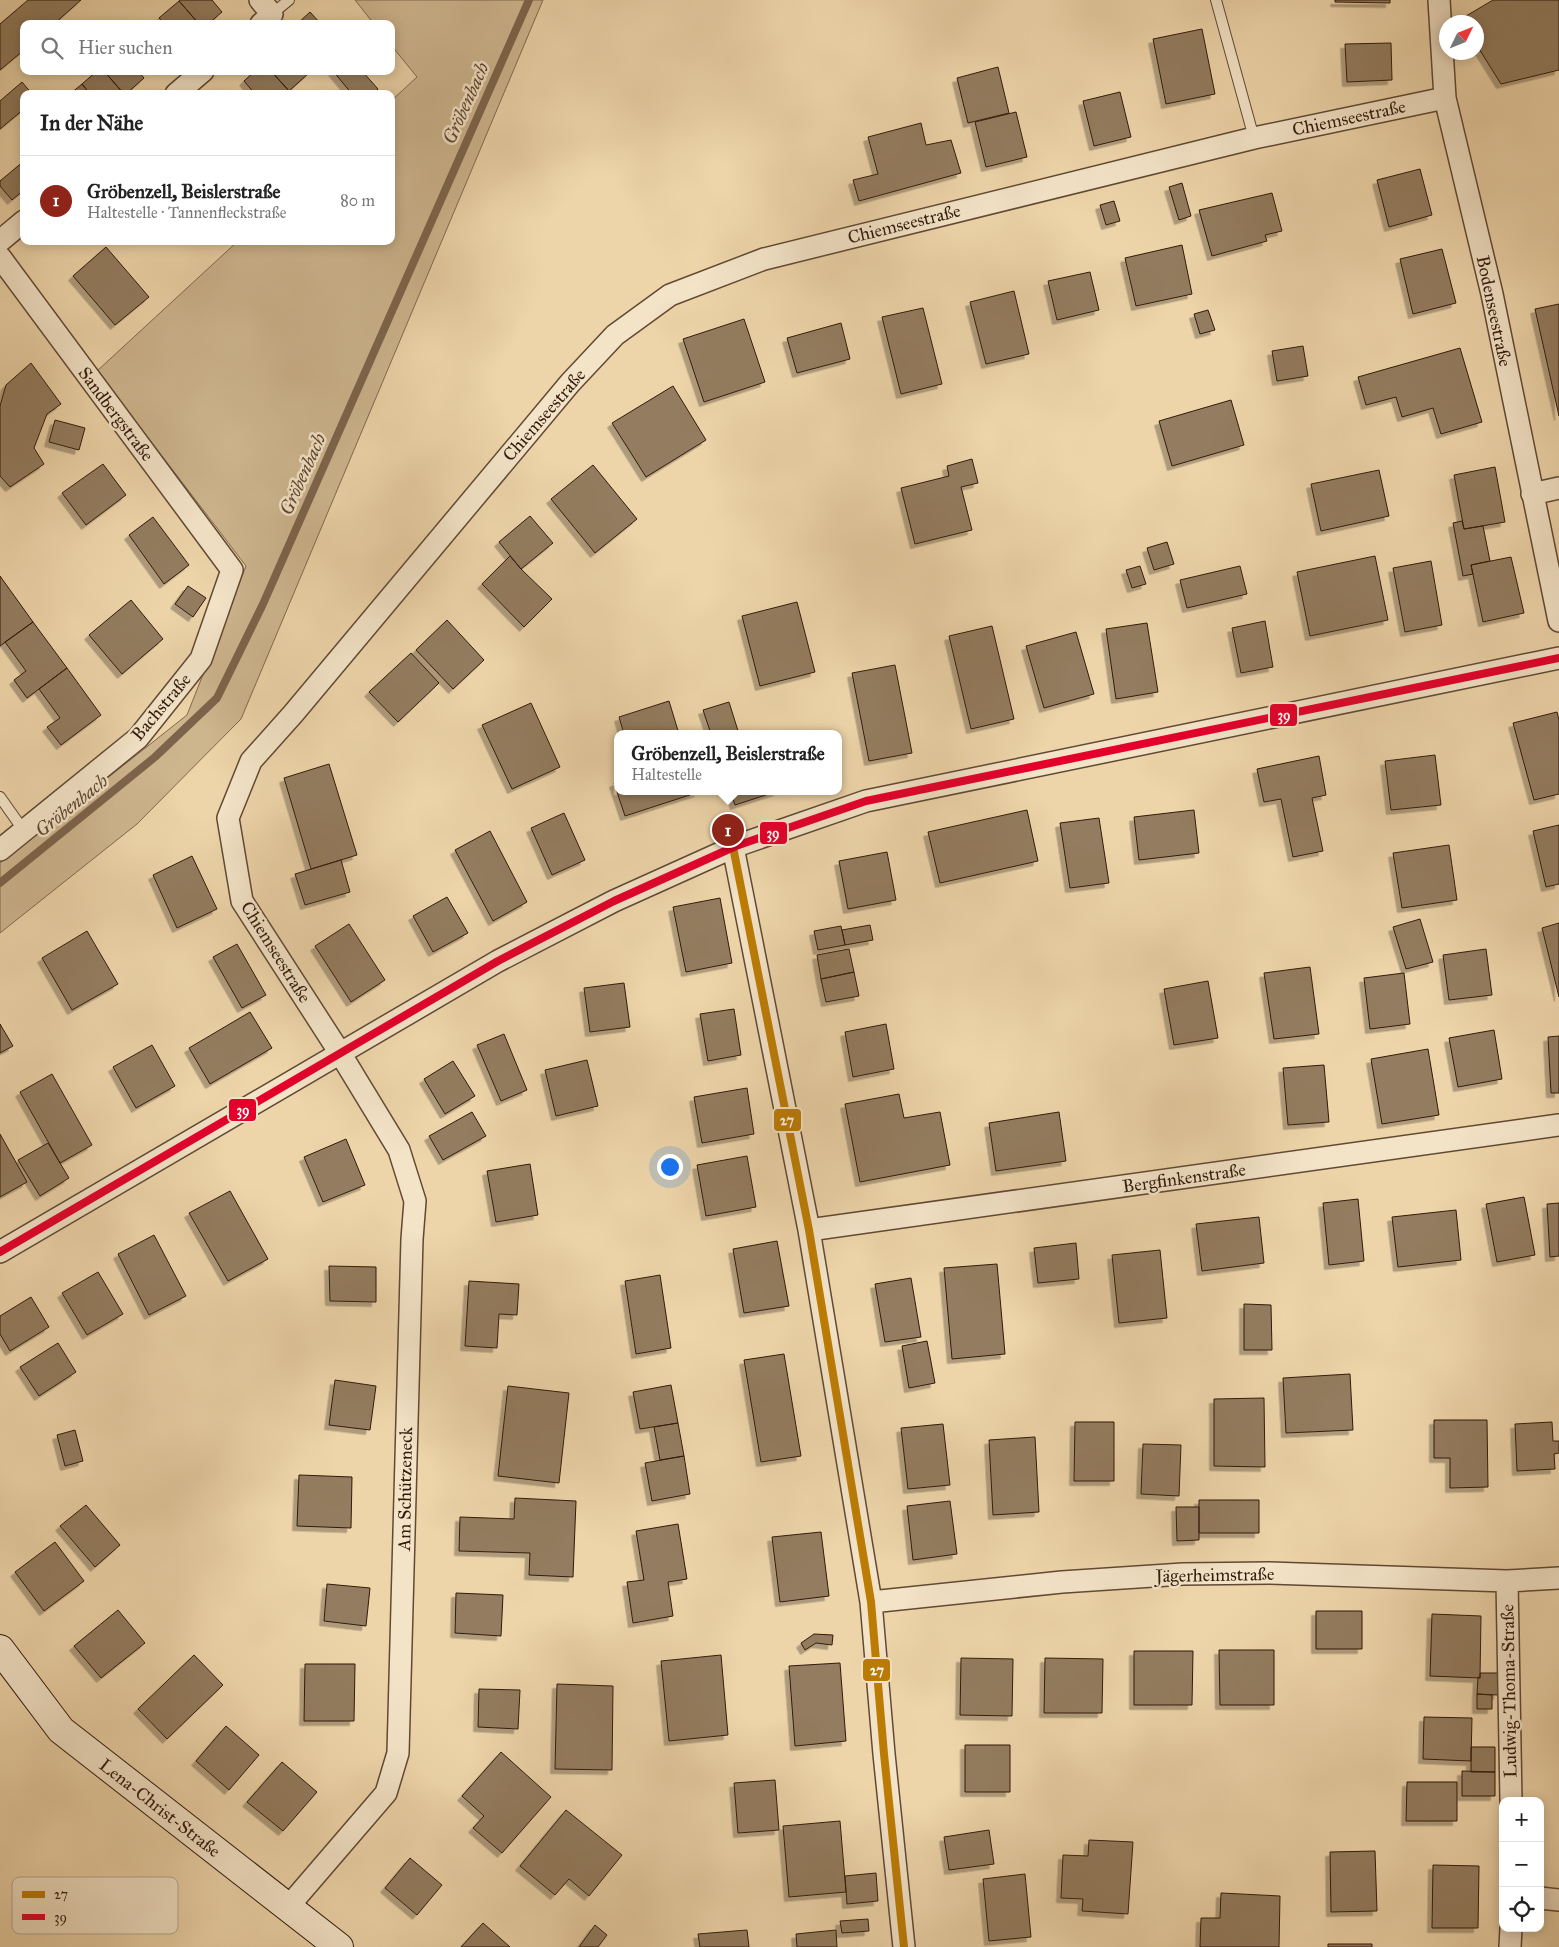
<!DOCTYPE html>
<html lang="de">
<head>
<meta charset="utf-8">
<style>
  :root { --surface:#fff; --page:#f6f6f6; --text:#222; --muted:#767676; --line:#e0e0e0; --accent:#8f2418 }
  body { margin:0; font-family:"IM FELL Great Primer",serif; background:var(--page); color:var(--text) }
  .controls { position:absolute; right:15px; bottom:15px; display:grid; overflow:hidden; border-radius:10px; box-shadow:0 2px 12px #0003 }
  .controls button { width:45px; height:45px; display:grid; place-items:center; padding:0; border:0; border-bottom:1px solid var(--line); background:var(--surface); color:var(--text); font:25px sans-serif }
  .compass { position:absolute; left:1439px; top:15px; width:45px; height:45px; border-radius:50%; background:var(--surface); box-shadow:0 2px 12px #0003; rotate:47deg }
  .you { position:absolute; left:669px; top:1166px; width:18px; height:18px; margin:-12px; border:4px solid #fff; border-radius:50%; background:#1a73e8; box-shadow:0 0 0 8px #1a73e833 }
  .badge { display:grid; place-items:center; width:32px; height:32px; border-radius:50%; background:var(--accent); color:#fff; font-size:16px; font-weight:700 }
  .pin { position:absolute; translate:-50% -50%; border:2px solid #fff; box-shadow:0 1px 5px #0006 }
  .popup { position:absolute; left:614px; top:730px; width:228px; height:65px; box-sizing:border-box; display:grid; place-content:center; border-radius:10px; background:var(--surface); filter:drop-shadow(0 1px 4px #0005); font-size:16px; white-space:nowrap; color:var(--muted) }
  .popup b { font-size:19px; color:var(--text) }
  .popup::after { content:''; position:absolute; left:50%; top:100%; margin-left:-10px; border:10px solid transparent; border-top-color:var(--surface) }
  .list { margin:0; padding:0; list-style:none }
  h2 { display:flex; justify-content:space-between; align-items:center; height:65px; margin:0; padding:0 20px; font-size:21px }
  h2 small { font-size:16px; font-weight:400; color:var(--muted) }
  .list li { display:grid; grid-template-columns:32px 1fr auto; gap:15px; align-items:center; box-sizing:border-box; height:90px; padding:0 20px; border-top:1px solid var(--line) }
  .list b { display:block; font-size:19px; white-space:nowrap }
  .list p { margin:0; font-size:16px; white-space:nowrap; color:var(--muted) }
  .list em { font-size:16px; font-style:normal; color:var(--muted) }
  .icon { flex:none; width:28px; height:28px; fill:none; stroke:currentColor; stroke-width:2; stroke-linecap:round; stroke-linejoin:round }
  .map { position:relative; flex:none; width:1559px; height:1947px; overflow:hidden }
  .search { position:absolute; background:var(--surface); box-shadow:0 2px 12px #0003; left:20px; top:20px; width:375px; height:55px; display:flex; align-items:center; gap:12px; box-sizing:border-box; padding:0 18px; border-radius:10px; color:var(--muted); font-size:19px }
  .panel { position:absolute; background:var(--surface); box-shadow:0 2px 12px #0003; left:20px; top:90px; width:375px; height:155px; border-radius:10px }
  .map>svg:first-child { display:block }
  .green { fill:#cdb58e; stroke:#80684e }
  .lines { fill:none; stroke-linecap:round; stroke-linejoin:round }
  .stream { stroke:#7c644b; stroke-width:8 }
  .building { fill:#937b5e; stroke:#321b0d; filter:url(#shadow) }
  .lane-casing { stroke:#614934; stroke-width:12 }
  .street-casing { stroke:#614934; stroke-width:24 }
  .secondary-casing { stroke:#321b0d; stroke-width:30 }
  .lane { stroke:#f3e3c7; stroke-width:10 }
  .street { stroke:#f3e3c7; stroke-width:21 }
  .secondary { stroke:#f3e3c7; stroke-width:28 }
  .bus-1-casing { stroke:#f3e3c7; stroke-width:11 }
  .bus-2-casing { stroke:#f3e3c7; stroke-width:11 }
  .bus-1 { stroke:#bc7c04; stroke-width:8 }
  .bus-2 { stroke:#e4002b; stroke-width:8 }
  .labels { text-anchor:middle; stroke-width:5; stroke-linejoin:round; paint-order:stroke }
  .street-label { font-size:18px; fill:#321b0d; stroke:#f3e3c7 }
  .water-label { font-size:19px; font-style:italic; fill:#5d4631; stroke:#f3e3c7 }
  .key { fill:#f3e3c7; stroke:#b9a78f; stroke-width:1 }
  .key-label { font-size:14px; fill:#321b0d }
  .line-badge { stroke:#f3e3c7; stroke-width:2 }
  .badge-label { font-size:14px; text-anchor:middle; font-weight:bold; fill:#fff }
</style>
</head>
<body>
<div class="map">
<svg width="1559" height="1947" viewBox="0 0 1559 1947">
  <defs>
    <filter id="shadow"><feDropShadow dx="-4.5" dy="4.5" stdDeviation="0" flood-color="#0004"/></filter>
  </defs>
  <rect width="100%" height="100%" fill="#edd4a9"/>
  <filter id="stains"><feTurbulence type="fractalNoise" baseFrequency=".004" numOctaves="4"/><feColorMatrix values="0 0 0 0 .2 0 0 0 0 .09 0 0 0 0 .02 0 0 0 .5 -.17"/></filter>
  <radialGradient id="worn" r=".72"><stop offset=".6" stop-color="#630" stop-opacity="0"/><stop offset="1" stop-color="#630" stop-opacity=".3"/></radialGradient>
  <path class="green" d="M355 0H543L241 719 137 824 0 933V863L187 715 246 566 97 371 238 241H391V101L417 77 391 45V24H374Z"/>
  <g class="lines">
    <path class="stream" d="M0 883 155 757 217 698 263 604 529 0"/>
  </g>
  <path class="building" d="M28 0H81L54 24H24V50L0 70V24Z
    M180 0H212L222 12 208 24H199L179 1Z
    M1335 0H1390V3L1335 2Z
    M1493 0H1559V70L1501 84 1476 44V22H1463L1461 19Z
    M179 1 199 24H165L159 18Z
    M310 12 321 24H297Z
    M1202 29 1215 94 1166 104 1153 39Z
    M1391 43 1392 80 1347 82 1345 44Z
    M998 67 1009 113 968 123 957 78Z
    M97 71H104L124 94H90L82 84Z
    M104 71H138L144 78 126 94H124Z
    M255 71H271L289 91 286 94H255L244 81Z
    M271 71H308L309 73 289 91Z
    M333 71H362L378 89 372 94H352Z
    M22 82 32 94H24V109L0 129V101Z
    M82 84 90 94H70Z
    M1120 92 1131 137 1094 146 1083 101Z
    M1016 112 1027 157 986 167 975 122Z
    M921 123 926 145 951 140 961 173 859 201 853 180 878 174 868 137Z
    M24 161V190L12 200 0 186V181Z
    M1420 169 1432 215 1389 227 1377 180Z
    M1182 183 1191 216 1179 220 1169 187Z
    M1272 193 1282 231 1265 235 1267 241 1212 256 1199 210Z
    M1114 201 1120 221 1106 225 1100 205Z
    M1182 245 1192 294 1136 306 1125 258Z
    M106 247 149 297 115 325 73 276Z
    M1442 249 1456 303 1413 314 1400 259Z
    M1090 272 1099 310 1057 320 1048 281Z
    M1014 291 1029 354 986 364 970 302Z
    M1559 304V416L1535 309Z
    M923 308 942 384 901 394 882 317Z
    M1208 310 1215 330 1200 334 1194 314Z
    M744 319 765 382 704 402 683 339Z
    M841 323 850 359 797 373 787 338Z
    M1303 346 1308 376 1277 381 1272 351Z
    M1460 348 1482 422 1441 434 1433 408 1402 417 1396 397 1366 405 1358 377Z
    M31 363 61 404 47 414 34 448 44 464 10 487 0 476V406L6 385Z
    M673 386 706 440 646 477 612 423Z
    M1231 400 1244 445 1172 466 1159 421Z
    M55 420 85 428 79 450 49 442Z
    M972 459 978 483 961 487 972 530 915 544 901 488 949 476 947 466Z
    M103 464 126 495 86 525 62 493Z
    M593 465 637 519 595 553 551 499Z
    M1495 467 1505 522 1464 529 1454 475Z
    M1379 470 1389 516 1321 531 1311 484Z
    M530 516 553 543 521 569 499 542Z
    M153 517 189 565 164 584 129 535Z
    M1462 521 1464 529 1483 526 1490 561 1471 565 1473 574 1463 576 1453 523Z
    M1167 542 1174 564 1154 570 1147 548Z
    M510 556 521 569 552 599 524 627 482 584Z
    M1375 556 1388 620 1310 636 1297 572Z
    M1511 557 1524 613 1483 622 1471 565Z
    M1431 561 1442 625 1405 632 1393 568Z
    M1140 566 1146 584 1132 588 1126 570Z
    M1240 566 1247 594 1187 608 1180 580Z
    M0 576 33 622 0 646Z
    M188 586 206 598 193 617 175 604Z
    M131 600 163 639 122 674 89 635Z
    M797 602 815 672 760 686 742 616Z
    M447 620 484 660 453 689 416 650Z
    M1265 621 1273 667 1241 673 1232 628Z
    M33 622 67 668 27 698 14 680 26 671 5 642Z
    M1147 623 1158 692 1116 699 1106 629Z
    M992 626 1014 719 971 729 949 636Z
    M1076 632 1094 694 1044 708 1026 646Z
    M411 653 439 683 398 722 369 692Z
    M895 665 912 753 869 761 852 673Z
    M67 668 101 715 61 745 47 727 60 718 39 689Z
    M669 701 679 734H624L619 717Z
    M729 702 739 734H711L703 710Z
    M531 703 560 767 512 789 482 725Z
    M1557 712 1559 720V794L1534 800 1513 723Z
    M1435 755 1441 805 1391 810 1385 761Z
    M1319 756 1326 795 1312 798 1323 851 1293 857 1281 799 1264 802 1257 769Z
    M329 764 357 855 311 869 284 778Z
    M618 781V791L699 792 625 816 614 783Z
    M730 791H778L735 805Z
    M1027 810 1038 861 940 883 928 832Z
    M1194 810 1199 853 1139 860 1134 817Z
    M564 813 585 860 552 875 531 828Z
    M1099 818 1109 883 1070 888 1060 823Z
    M1559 825V884L1546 887 1533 831Z
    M490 831 527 902 493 921 455 850Z
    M1449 845 1457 900 1402 908 1393 853Z
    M887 852 896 900 848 909 839 861Z
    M192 856 217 909 177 928 153 875Z
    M341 860 350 892 305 905 295 874Z
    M447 897 468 933 433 952 413 916Z
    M720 898 732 963 686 972 673 907Z
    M1420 919 1433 962 1406 969 1393 927Z
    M1559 923V997L1542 928Z
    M349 924 385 980 351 1002 315 946Z
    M870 925 873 940 845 945 842 930Z
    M841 926 845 945 818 950 814 931Z
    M87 931 118 984 72 1010 42 958Z
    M237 944 266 995 242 1008 213 957Z
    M849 949 854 972 821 979 817 955Z
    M1486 949 1492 995 1449 1000 1443 955Z
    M1310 967 1319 1034 1274 1039 1264 973Z
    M854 972 859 996 826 1002 821 979Z
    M1404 973 1410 1024 1370 1029 1364 978Z
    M1208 981 1218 1038 1174 1045 1164 989Z
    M624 983 630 1027 590 1032 584 988Z
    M734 1009 741 1055 708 1061 700 1014Z
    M250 1012 272 1048 210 1084 189 1048Z
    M0 1024 13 1046 0 1053Z
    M886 1024 894 1069 853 1077 845 1032Z
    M1494 1030 1502 1079 1458 1087 1449 1038Z
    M504 1034 527 1090 501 1101 477 1045Z
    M1559 1036V1093H1551L1548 1037Z
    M152 1045 175 1086 136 1108 113 1067Z
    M1428 1049 1439 1115 1382 1124 1371 1059Z
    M587 1060 598 1106 556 1116 545 1070Z
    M453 1061 475 1096 445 1114 424 1079Z
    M1324 1065 1329 1122 1288 1125 1283 1068Z
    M52 1074 92 1145 60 1163 20 1092Z
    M747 1088 754 1134 702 1143 694 1097Z
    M899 1094 904 1118 940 1112 950 1165 860 1182 845 1104Z
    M472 1112 486 1136 443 1160 429 1136Z
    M1059 1112 1066 1161 996 1171 989 1123Z
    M0 1134 27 1182 0 1197Z
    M346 1139 365 1185 323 1202 304 1157Z
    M48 1143 69 1178 40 1196 18 1160Z
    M747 1156 756 1207 706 1216 697 1165Z
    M530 1164 538 1215 496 1222 487 1171Z
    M230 1191 268 1259 228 1281 189 1213Z
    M1524 1197 1535 1255 1497 1262 1486 1204Z
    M1358 1199 1364 1261 1329 1265 1323 1203Z
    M1559 1203V1256L1550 1257 1547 1204Z
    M1456 1210 1461 1260 1398 1267 1392 1217Z
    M1259 1217 1264 1263 1202 1271 1196 1224Z
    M154 1235 186 1296 149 1315 118 1254Z
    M777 1241 789 1306 744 1313 733 1249Z
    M1076 1243 1079 1279 1038 1283 1034 1248Z
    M1160 1250 1167 1318 1119 1323 1112 1255Z
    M997 1264 1005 1354 952 1359 944 1268Z
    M329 1266 376 1267V1302L330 1301Z
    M98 1272 123 1314 87 1335 62 1293Z
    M660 1275 671 1348 636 1354 625 1281Z
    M911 1278 921 1337 885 1342 875 1284Z
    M469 1281 519 1284 517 1315 499 1314 497 1348 465 1346Z
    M31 1297 49 1327 10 1351 0 1334V1316Z
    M1244 1304 1271 1305 1272 1350H1244Z
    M927 1341 935 1383 909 1388 902 1346Z
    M58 1343 76 1372 39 1396 20 1367Z
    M784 1354 801 1456 761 1462 744 1360Z
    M1350 1374 1353 1430 1286 1433 1283 1378Z
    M335 1380 376 1386 370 1430 329 1425Z
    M671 1385 678 1423 640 1429 633 1392Z
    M508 1386 569 1393 559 1483 498 1476Z
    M1264 1398 1265 1467 1214 1466V1399Z
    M1434 1420H1487L1488 1487 1450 1488V1458H1434Z
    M1075 1422H1114V1481H1074Z
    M1552 1422 1553 1441H1559V1453L1554 1454 1555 1469 1517 1471 1515 1424Z
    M678 1423 684 1456 660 1460 654 1427Z
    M943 1424 950 1485 908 1489 901 1428Z
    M75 1430 83 1461 65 1466 57 1435Z
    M1035 1437 1039 1512 993 1515 989 1440Z
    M1143 1444 1181 1445 1179 1496 1141 1494Z
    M684 1456 690 1494 652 1501 645 1463Z
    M299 1475 352 1477 351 1528 297 1526Z
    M515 1498 576 1501 573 1577 529 1575 530 1553 459 1551 460 1517 514 1519Z
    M1199 1500H1259V1533H1199Z
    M950 1501 957 1554 913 1560 907 1506Z
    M86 1505 120 1545 95 1567 60 1526Z
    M1176 1507H1199V1540L1177 1541Z
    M678 1524 687 1579 668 1582 673 1616 633 1623 627 1582 644 1580 636 1531Z
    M821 1532 829 1596 780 1602 772 1537Z
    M55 1542 84 1581 44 1611 15 1572Z
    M327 1584 370 1588 366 1626 324 1621Z
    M456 1593 503 1595 501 1636 455 1633Z
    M118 1610 145 1643 101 1678 74 1646Z
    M1316 1611H1362V1649H1316Z
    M1432 1614 1481 1616 1480 1678 1430 1676Z
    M814 1634 833 1635 832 1645 816 1643 805 1650 801 1643Z
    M1219 1650H1274V1705H1220Z
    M1134 1651H1193L1192 1705H1134Z
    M194 1655 223 1685 167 1739 138 1709Z
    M721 1655 728 1735 669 1741 661 1661Z
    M961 1658 1013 1659 1012 1716 960 1715Z
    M1045 1658 1103 1659 1102 1713H1044Z
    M840 1663 846 1741 795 1746 789 1666Z
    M305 1664H355L354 1721H304Z
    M1480 1673H1499L1498 1695 1477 1694 1478 1677 1480 1678Z
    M557 1684 613 1686 612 1770 555 1769Z
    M479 1689 520 1690 518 1729 478 1727Z
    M1477 1694 1492 1695V1709H1477Z
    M1424 1717 1472 1718 1471 1761 1423 1759Z
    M226 1726 259 1755 229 1790 196 1761Z
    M965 1745H1010V1792H965Z
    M1471 1747H1495V1772H1471Z
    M501 1752 551 1797 502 1853 473 1828 484 1816 462 1796Z
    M282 1762 317 1792 283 1831 247 1802Z
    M1462 1771 1495 1772V1796H1462Z
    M775 1780 779 1830 738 1833 734 1783Z
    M1407 1782H1457V1821H1406Z
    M566 1810 622 1855 589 1896 569 1879 555 1895 520 1866Z
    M840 1821 846 1892 789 1897 783 1826Z
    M989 1830 994 1864 949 1870 944 1837Z
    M1089 1840 1133 1842 1128 1914 1082 1911 1083 1899 1061 1898 1063 1855 1088 1856Z
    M1375 1851 1377 1911 1331 1912 1330 1852Z
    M410 1858 442 1885 417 1915 385 1888Z
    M1433 1865 1479 1866 1478 1928H1432Z
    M876 1873 878 1901 847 1904 845 1876Z
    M1025 1874 1031 1937 989 1941 983 1879Z
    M1221 1893 1280 1896 1279 1947H1200L1201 1918H1220Z
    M868 1919 869 1931 842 1933 840 1921Z
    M483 1923 510 1947H461Z
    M595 1925 607 1935 598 1947H579Z
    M747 1930 749 1947H700L698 1934Z
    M836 1930 837 1947H797L796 1934Z
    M1328 1944H1372V1947H1328Z"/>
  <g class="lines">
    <defs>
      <path id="lane" d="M1216 0 1254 138
        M272 14 289 0
        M0 797 24 831"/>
      <path id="street" d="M260 0 272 14 261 24
        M1439 0 1445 98 1492 294 1559 621
        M176 94 203 71
        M0 241 24 221
        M0 257 232 570 201 659 138 738 0 850
        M1532 494 1559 488
        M733 847 809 1230 871 1602 884 1754 904 1947
        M809 1230 1559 1125
        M0 1252 498 961 614 901 736 846 866 801 1559 658
        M1507 1581 1511 1801
        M871 1602 1062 1582 1183 1574 1269 1573 1507 1581 1559 1578
        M1540 1898 1559 1900
        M288 1907 386 1793 398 1753 412 1239 415 1201 399 1150 340 1053 242 901 228 818 251 761 293 714 570 383 615 335 670 295 764 259 1254 138 1445 98
        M1510 1947 1511 1928"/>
      <path id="secondary" d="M0 1649 61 1730 339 1947"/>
    </defs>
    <use href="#lane" class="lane-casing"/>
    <use href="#street" class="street-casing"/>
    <use href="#secondary" class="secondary-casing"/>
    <use href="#lane" class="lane"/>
    <use href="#street" class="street"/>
    <use href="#secondary" class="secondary"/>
    <defs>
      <path id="bus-1" d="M733 847 809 1230 871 1602 884 1754 904 1947"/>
      <path id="bus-2" d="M0 1252 498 961 614 901 736 846 866 801 1559 658"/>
    </defs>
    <use href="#bus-1" class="bus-1-casing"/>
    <use href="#bus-2" class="bus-2-casing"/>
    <use href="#bus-1" class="bus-1"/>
    <use href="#bus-2" class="bus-2"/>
  </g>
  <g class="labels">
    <g class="street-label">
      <text transform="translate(1349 118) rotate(-12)" y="6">Chiemseestraße</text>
      <text transform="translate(904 224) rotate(-14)" y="6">Chiemseestraße</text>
      <text transform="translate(1494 311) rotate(78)" y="6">Bodenseestraße</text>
      <text transform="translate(116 414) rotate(53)" y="6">Sandbergstraße</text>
      <text transform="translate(544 415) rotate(-49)" y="6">Chiemseestraße</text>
      <text transform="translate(161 707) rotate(-50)" y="6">Bachstraße</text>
      <text transform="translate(276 952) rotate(58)" y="6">Chiemseestraße</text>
      <text transform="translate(1184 1178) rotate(-8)" y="6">Bergfinkenstraße</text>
      <text transform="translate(405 1489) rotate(-89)" y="6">Am Schützeneck</text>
      <text transform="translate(1215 1575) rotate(-1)" y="6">Jägerheimstraße</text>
      <text transform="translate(1509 1691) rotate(-91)" y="6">Ludwig-Thoma-Straße</text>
      <text transform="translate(160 1808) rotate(38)" y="6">Lena-Christ-Straße</text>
    </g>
    <g class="water-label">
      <text transform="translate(465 103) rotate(-66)" y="7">Gröbenbach</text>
      <text transform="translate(302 474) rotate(-66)" y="7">Gröbenbach</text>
      <text transform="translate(71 805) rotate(-39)" y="7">Gröbenbach</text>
    </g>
  </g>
  <rect x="12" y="1877" width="166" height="57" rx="8" class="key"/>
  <rect x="22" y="1891" width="23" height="7" fill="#bc7c04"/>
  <rect x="22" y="1914" width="23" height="6" fill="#e4002b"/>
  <g class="key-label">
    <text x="54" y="1899">27</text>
    <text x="54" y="1922">39</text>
  </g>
  <g class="line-badge">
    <rect x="1269" y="703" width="29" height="24" rx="5" fill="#e4002b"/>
    <rect x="759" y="821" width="29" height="24" rx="5" fill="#e4002b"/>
    <rect x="228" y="1098" width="29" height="24" rx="5" fill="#e4002b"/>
    <rect x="773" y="1108" width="29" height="24" rx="5" fill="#bc7c04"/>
    <rect x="862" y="1658" width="29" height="24" rx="5" fill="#bc7c04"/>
  </g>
  <g class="badge-label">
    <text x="1284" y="720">39</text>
    <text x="773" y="838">39</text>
    <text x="243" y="1115">39</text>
    <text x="787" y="1125">27</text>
    <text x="877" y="1675">27</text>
  </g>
  <rect width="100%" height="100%" filter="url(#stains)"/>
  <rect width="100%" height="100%" fill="url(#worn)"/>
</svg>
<div class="controls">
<button>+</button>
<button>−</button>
<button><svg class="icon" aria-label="locate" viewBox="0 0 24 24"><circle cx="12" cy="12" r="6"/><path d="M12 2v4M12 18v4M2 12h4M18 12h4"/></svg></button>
</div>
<svg class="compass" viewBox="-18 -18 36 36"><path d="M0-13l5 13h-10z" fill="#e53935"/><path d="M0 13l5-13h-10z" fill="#767676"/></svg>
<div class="you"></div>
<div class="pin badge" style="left:728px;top:830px">1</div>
<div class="popup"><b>Gröbenzell, Beislerstraße</b>Haltestelle</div>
<div class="search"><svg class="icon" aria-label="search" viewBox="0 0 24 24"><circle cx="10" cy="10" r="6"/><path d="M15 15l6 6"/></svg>Hier suchen</div>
<section class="panel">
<h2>In der Nähe<small></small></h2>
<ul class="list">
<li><span class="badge">1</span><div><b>Gröbenzell, Beislerstraße</b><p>Haltestelle · Tannenfleckstraße</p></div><em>80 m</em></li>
</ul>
</section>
</div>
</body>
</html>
